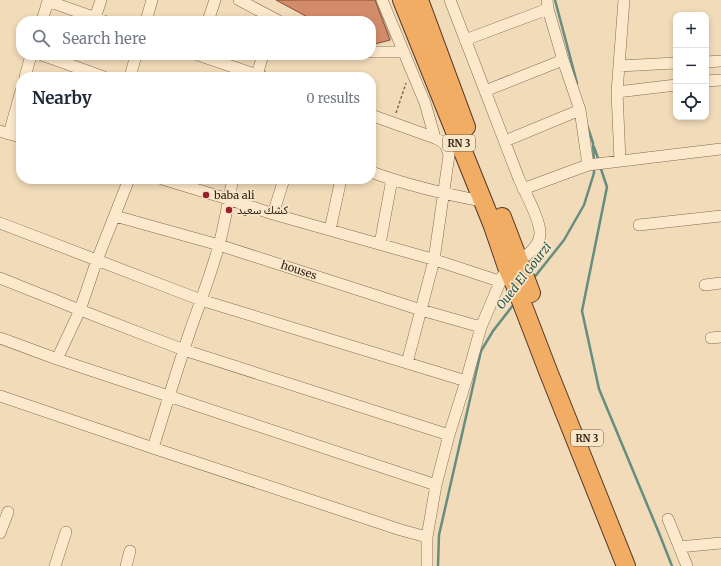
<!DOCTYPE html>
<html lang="en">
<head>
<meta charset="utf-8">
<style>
  :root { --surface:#fff; --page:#f2f2f3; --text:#1f2937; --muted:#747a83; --line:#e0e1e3 }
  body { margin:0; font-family:Merriweather,"Noto Sans Arabic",serif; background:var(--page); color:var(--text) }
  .controls { position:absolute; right:12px; top:12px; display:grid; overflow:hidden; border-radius:8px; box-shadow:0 2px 6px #0003 }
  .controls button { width:36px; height:36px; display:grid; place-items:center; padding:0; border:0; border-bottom:1px solid var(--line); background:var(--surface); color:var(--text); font:20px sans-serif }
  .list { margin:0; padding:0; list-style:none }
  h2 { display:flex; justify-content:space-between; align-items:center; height:52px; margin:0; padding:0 16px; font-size:17px }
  h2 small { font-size:13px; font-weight:400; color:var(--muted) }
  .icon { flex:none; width:22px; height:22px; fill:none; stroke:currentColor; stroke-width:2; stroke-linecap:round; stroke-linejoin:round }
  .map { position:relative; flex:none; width:721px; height:566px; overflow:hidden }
  .search { position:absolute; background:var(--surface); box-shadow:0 2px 6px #0003; left:16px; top:16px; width:360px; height:44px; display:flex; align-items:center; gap:10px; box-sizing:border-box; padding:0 14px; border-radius:16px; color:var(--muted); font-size:15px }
  .panel { position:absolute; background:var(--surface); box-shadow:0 2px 6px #0003; left:16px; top:72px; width:360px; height:112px; border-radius:16px }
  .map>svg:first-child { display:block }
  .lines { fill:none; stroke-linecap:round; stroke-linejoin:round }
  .stream { stroke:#658e80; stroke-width:2.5 }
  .building { fill:#d38c6b; stroke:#894f36; filter:url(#shadow) }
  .minor-casing { stroke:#886a52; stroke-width:12 }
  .trunk-casing { stroke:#553828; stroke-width:20 }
  .path { stroke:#886a52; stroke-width:1.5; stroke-dasharray:3 2; stroke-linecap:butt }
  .minor { stroke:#fce9cc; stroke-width:11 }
  .trunk { stroke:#f2ad65; stroke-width:18 }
  .poi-dot { fill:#9c1e2b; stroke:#f8e6c9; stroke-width:1.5 }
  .labels { text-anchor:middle; stroke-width:3.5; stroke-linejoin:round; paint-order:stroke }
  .shield { fill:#f8e6c9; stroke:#705e4e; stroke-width:1 }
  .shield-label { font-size:10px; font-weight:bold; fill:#362419 }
  .poi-label { font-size:11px; fill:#362419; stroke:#f8e6c9; text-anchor:start }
  .street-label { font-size:11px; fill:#362419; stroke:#f8e6c9 }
  .water-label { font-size:12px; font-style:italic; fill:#27574f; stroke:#f8e6c9 }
</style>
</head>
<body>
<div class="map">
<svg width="721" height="566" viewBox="0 0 721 566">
  <defs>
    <filter id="shadow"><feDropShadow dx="2.5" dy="-2.5" stdDeviation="2" flood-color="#0004"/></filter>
  </defs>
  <rect width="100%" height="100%" fill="#f1dbb9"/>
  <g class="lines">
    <path class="stream" d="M555 0 577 83
      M587 125 593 143 594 161
      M594 147 599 161
      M600 166 607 187 582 311 599 389 659 533 672 566
      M533 279 564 240 584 205 594 173V168
      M438 566 439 535 481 351 493 331 514 304"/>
  </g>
  <path class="building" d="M276 0H375L390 40 371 45V21H315Z"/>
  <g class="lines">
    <defs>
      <path id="minor" d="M239 0 279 21
        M382 0 425 103 435 138C445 143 446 144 449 155L434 260 407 363
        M450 0C473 60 496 119 519 179 525 193 540 219 540 233 540 246 528 254 519 261
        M95 18 101 0
        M42 21 48 1 104 21
        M146 21 152 0
        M208 21 215 0
        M465 40 548 9
        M371 52H404
        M42 55 104 77
        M198 55 263 77
        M706 62 721 61
        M619 66 676 63
        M25 77 31 55
        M130 77 136 55
        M258 77 257 75 263 55
        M706 81 721 80
        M485 91 563 60
        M617 92 676 85
        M371 115 435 138
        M0 131 9 134 21 91
        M9 134 21 137
        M505 141 580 110
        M620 161 617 92 624 0
        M588 165 721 149
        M371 172C407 185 444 194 482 201
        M162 179 228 199 273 214 432 259 499 281
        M523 189 588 165 580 110 563 60 548 9 547 0
        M273 214 284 179
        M115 216 219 245 421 310 481 327
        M0 223 201 300 466 381
        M639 225 721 216
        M330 230 341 179
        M380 244 392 179
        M0 278 80 310 184 350 449 435
        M705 285 721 283
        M0 338 57 359 436 485
        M711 338 721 337
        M57 359 80 310 97 260 129 179
        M0 396 153 448 401 530 427 537
        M153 448C165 409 177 370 190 331 200 303 211 274 219 245 225 223 228 201 233 179
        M668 519 687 566
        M0 533 8 512
        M679 547 721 543
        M55 566 66 532
        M126 566 130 551
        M427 566V537L436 485 449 435 466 381 481 327 503 275"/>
      <path id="trunk" d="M402 0 493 226 507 267 515 285 548 371 626 566
        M419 0 466 127
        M502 217 531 293"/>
    </defs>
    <use href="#minor" class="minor-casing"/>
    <use href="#trunk" class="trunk-casing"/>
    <path class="path" d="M396 113 406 83"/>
    <use href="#minor" class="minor"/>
    <use href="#trunk" class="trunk"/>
  </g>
  <g class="poi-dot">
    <circle cx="206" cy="195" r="4"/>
    <circle cx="229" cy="210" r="4"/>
  </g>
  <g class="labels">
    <g class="shield">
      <rect x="443" y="135" width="32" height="16" rx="3"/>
      <rect x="571" y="430" width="32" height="16" rx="3"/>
    </g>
    <g class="shield-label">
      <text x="459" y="147">RN 3</text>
      <text x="587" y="442">RN 3</text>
    </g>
    <g class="poi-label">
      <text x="214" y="199">baba ali</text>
      <text x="237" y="214">كشك سعيد</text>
    </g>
    <g class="street-label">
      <text transform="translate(299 270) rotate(18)" y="4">houses</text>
    </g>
    <g class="water-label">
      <text transform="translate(524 276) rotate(-52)" y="4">Oued El Gourzi</text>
    </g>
  </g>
</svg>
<div class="controls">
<button>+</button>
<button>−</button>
<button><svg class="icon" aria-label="locate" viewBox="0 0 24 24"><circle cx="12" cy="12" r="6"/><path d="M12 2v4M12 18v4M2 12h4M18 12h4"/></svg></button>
</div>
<div class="search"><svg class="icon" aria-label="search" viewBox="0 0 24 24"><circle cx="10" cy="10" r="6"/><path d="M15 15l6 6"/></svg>Search here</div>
<section class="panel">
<h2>Nearby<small>0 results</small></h2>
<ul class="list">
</ul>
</section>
</div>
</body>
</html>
